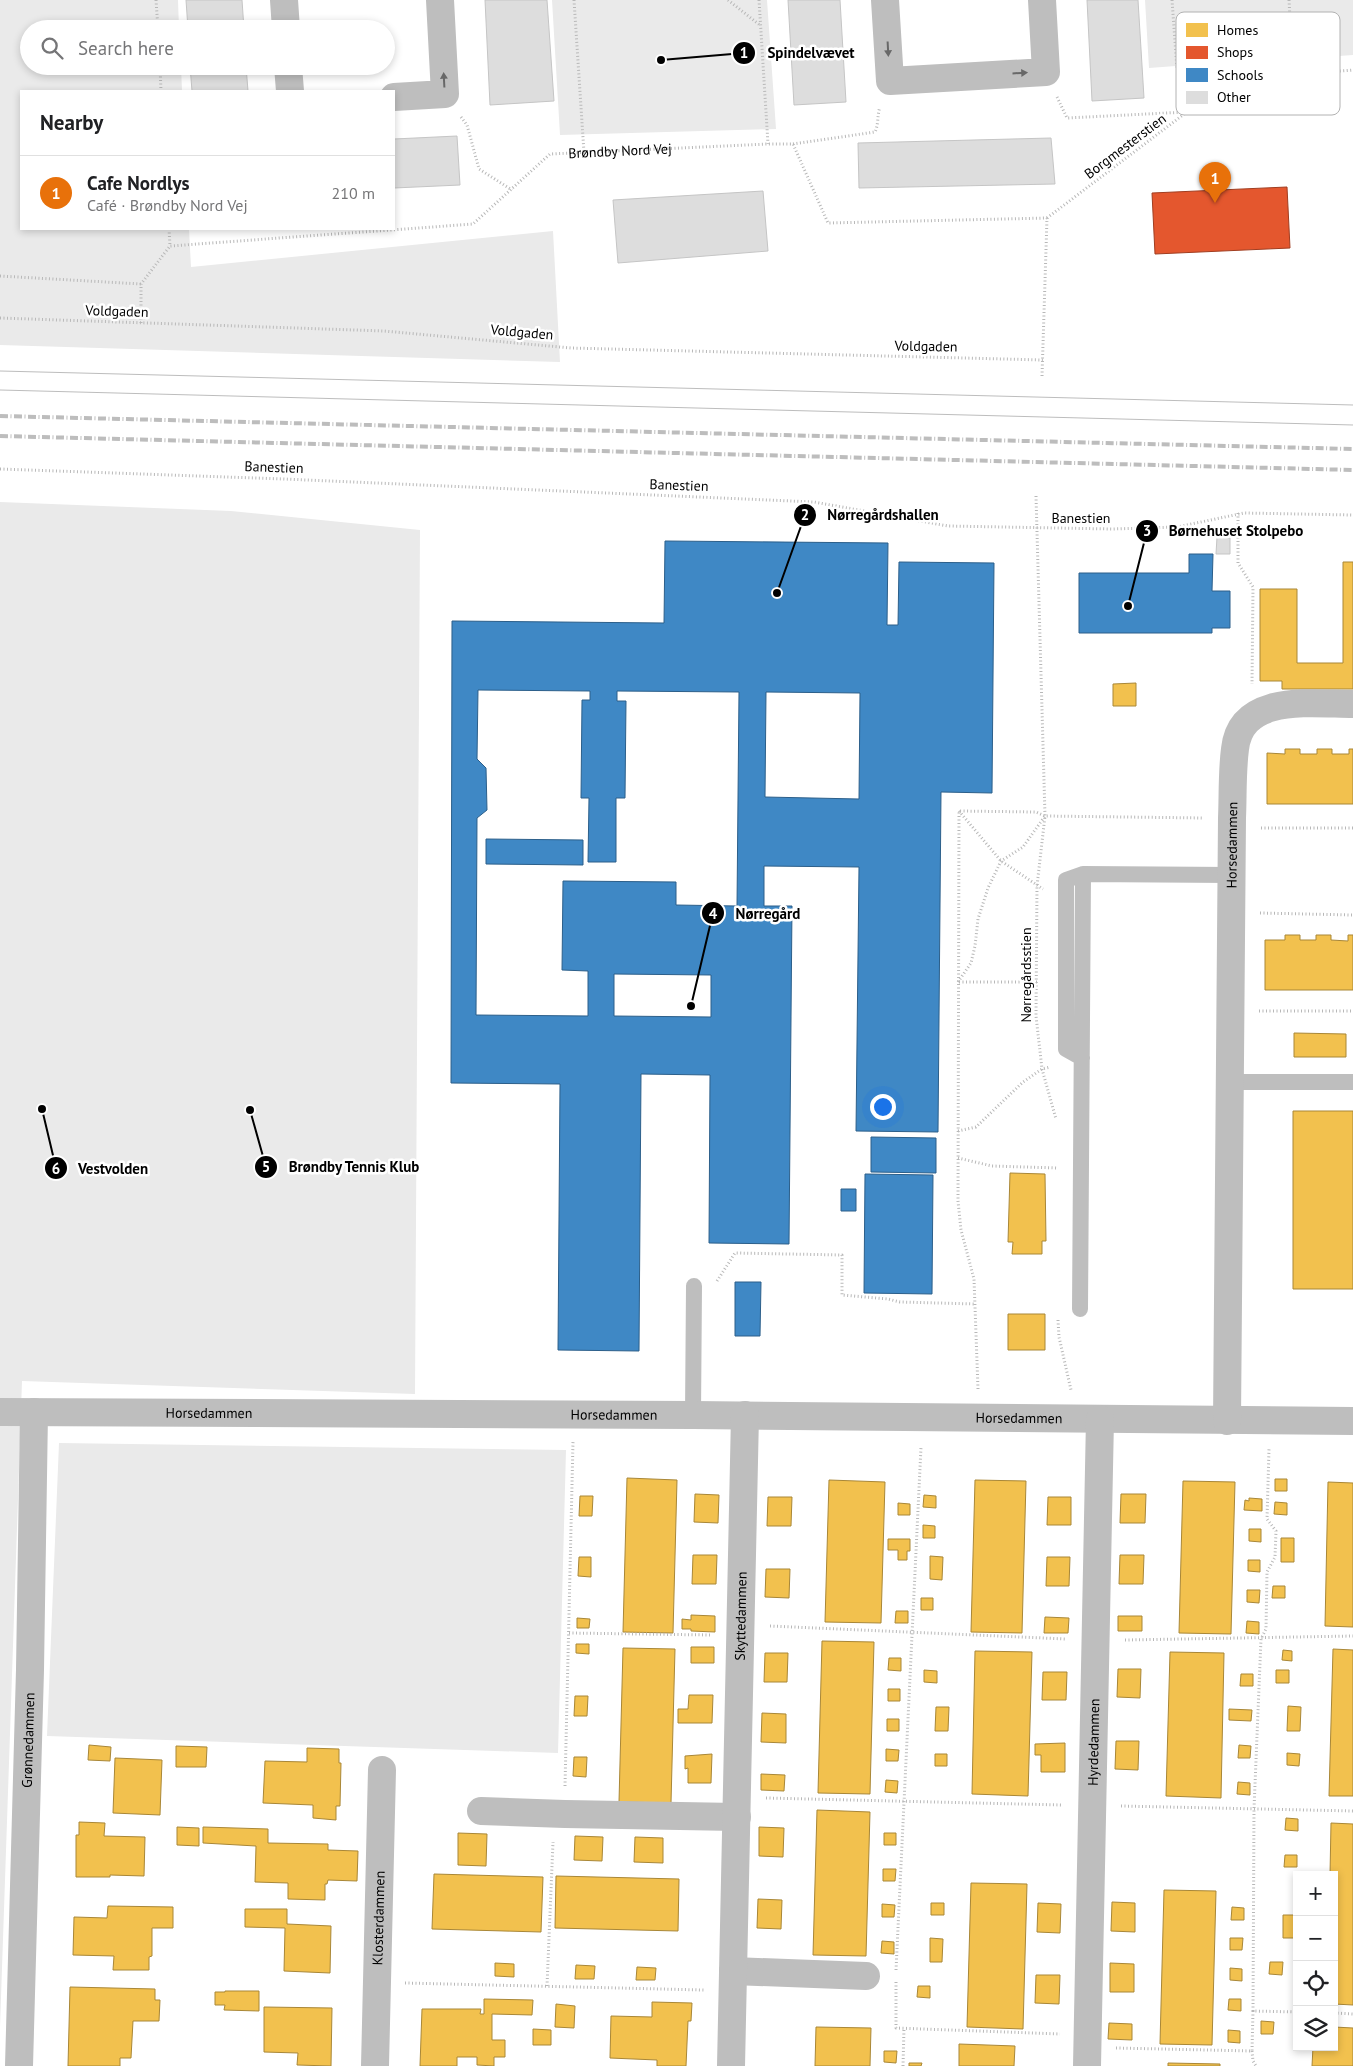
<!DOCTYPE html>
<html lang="en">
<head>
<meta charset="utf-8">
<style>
  :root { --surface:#fff; --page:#f6f6f6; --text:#202124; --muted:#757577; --line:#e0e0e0; --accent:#7c3aed }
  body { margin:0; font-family:"PT Sans",sans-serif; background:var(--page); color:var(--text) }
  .controls { position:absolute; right:15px; bottom:15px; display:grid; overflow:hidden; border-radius:0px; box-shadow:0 2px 8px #0003 }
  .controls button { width:45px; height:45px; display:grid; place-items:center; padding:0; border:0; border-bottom:1px solid var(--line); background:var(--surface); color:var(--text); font:25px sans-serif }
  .you { position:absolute; left:882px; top:1106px; width:18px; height:18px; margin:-12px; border:4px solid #fff; border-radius:50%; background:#1a73e8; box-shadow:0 0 0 8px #1a73e833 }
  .badge { display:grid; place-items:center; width:32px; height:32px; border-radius:50%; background:var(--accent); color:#fff; font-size:16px; font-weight:700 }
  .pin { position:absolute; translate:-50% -41px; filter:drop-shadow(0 1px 2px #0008) }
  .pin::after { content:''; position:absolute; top:26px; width:18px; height:15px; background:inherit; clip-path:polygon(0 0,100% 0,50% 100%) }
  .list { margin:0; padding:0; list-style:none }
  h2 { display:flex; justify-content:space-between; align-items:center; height:65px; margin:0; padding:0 20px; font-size:21px }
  h2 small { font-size:16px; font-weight:400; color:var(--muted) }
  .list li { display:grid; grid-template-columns:32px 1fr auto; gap:15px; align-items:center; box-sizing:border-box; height:75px; padding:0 20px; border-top:1px solid var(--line) }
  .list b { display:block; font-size:19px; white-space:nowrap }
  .list p { margin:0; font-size:16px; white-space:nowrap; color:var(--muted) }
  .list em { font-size:16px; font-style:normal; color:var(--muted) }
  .icon { flex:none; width:28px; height:28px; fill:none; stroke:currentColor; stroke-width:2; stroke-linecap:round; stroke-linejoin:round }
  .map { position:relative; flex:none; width:1353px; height:2066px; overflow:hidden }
  .search { position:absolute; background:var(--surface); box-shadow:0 2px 8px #0003; left:20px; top:20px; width:375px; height:55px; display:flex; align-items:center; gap:12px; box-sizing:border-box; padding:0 18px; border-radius:28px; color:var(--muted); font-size:19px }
  .panel { position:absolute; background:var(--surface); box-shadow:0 2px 8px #0003; left:20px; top:90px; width:375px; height:140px; border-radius:0px }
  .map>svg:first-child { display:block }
  .green { fill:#eaeaea }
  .homes { fill:#f2c14e; stroke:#a98737 }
  .shops { fill:#e4572e; stroke:#a03d20 }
  .schools { fill:#3f88c5; stroke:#2c5f8a; fill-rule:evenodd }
  .building { fill:#ddd; stroke:#c5c5c5 }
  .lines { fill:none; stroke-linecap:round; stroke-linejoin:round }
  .path { stroke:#b8b8b8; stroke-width:3; stroke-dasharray:1 2.5; stroke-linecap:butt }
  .service { stroke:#bebebe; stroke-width:16 }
  .minor { stroke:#bebebe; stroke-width:28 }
  .tram { stroke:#bdbdbd; stroke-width:1 }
  .rail { stroke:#bdbdbd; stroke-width:4; stroke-dasharray:8 2.5 1 2.5; stroke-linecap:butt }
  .oneway { fill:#686868 }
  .labels { text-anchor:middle; stroke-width:5; stroke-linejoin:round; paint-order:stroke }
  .street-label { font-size:14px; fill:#000; stroke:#fff }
  .key { fill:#fff; stroke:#b2b2b2; stroke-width:1 }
  .key-label { font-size:14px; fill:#000 }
  .leader { fill:none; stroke:#000; stroke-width:2 }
  .callout-dot { fill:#000; stroke:#fff; stroke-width:2 }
  .mark-label { font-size:15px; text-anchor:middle; font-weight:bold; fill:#fff }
  .callout-label { font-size:15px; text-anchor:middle; font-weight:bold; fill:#000; stroke:#fff; stroke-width:5; stroke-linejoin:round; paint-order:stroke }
</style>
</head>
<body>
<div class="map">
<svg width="1353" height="2066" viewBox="0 0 1353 2066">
  <rect width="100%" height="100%" fill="#fff"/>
  <path class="green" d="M0 0H178L179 29H29V66H181L182 91H21V229H189L191 267 553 231 560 362 0 345Z
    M552 0H767L776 129 560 135Z
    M1145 0H1353V55L1297 59 1296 57 1149 68Z
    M0 502 231 511 420 530 415 1394 22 1381 0 2027Z
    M59 1443 566 1450 558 1753 47 1736Z"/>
  <path class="homes" d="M1343 562H1353V689H1282V681H1260V589H1297V663H1343Z
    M1136 683V706H1113V684Z
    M1285 749H1300V754H1317V749H1332V754H1349V749H1353V804H1267V753L1285 754Z
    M1285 935H1300V940H1316V935H1331V940L1348 941V935H1353V990H1265V940H1285Z
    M1294 1033 1346 1034V1057H1294Z
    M1293 1111H1353V1289H1293Z
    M1010 1173 1045 1174 1046 1241H1042V1254H1012L1013 1242H1008Z
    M1008 1314H1045V1350H1008Z
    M627 1478 677 1480 673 1633 623 1632Z
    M1275 1479H1287V1491H1275Z
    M829 1480 885 1482 881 1623 825 1622Z
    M975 1480 1026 1481 1022 1633 971 1632Z
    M1183 1481 1235 1482 1231 1634 1179 1633Z
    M1328 1482 1353 1483V1627L1325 1626Z
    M695 1494 719 1495 718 1523 694 1522Z
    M1121 1494H1146L1145 1523H1120Z
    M924 1495 936 1496V1508L923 1507Z
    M580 1496H593L592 1516H579Z
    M768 1497H792L791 1526H767Z
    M1048 1497H1071V1525H1047Z
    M1249 1498 1262 1499V1511L1244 1510 1245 1500 1249 1501Z
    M1275 1502 1287 1503V1515L1274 1514Z
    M898 1503 910 1504V1515H898Z
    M923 1525 935 1526V1538H923Z
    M1249 1529H1261V1542L1249 1541Z
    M1281 1538H1294V1562H1281Z
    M888 1539H910V1551H907V1560H898V1550H888Z
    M693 1555H717L716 1584H692Z
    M1120 1555H1144L1143 1584H1119Z
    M930 1556 943 1557 942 1580 930 1579Z
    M579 1557H591V1577L578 1576Z
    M1047 1557H1070L1069 1586H1046Z
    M1248 1560H1260V1572L1248 1571Z
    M766 1569H790L789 1598 765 1597Z
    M1273 1586H1285V1598H1272Z
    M1247 1590H1260L1259 1603 1247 1602Z
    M921 1598H933V1610H921Z
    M896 1611H908V1623H895Z
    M691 1615 715 1616V1632L691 1631V1629H682V1619L691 1620Z
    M1118 1616H1142V1631H1118Z
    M1045 1617 1069 1618 1068 1633H1044Z
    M577 1618 590 1619 589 1628H577Z
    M1247 1621 1259 1622V1634L1246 1633Z
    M822 1641 874 1642 870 1794 818 1793Z
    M576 1644H589V1654L576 1653Z
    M691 1647H714V1663H691Z
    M623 1648 675 1649 671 1803 619 1802Z
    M1333 1649 1353 1650V1796H1329Z
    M1283 1650 1292 1651V1661L1282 1660Z
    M975 1651 1032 1652 1028 1796 972 1794Z
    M1170 1652 1224 1653 1221 1798 1166 1796Z
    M765 1653H788L787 1682H764Z
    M889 1658H901V1671L888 1670Z
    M1118 1669H1141L1140 1698 1117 1697Z
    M924 1670 937 1671V1683L924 1682Z
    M1276 1670H1289V1683H1276Z
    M1043 1672H1067L1066 1700H1042Z
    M1241 1674H1253V1686H1240Z
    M888 1689H900V1701H888Z
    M689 1695H713L712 1723H678V1709H688Z
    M575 1696H588L587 1716H574Z
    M1288 1706 1301 1707 1300 1731H1287Z
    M936 1707H949L948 1731H935Z
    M1229 1709 1252 1710 1251 1721 1229 1720Z
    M762 1713 786 1714V1743L761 1742Z
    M887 1719H899V1731H887Z
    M1116 1741H1139L1138 1770 1115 1769Z
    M1065 1743V1772H1041V1755H1035V1744Z
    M89 1745 111 1747 110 1761 88 1760Z
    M1239 1745 1251 1746 1250 1758H1238Z
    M176 1746 207 1747 206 1767H176Z
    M307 1748 339 1749V1763H341L340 1806H336V1820L313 1818V1805L263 1803 265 1761 307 1762Z
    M886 1749 899 1750 898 1761H886Z
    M1287 1753 1300 1754 1299 1766 1287 1765Z
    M712 1754 711 1783H688V1768L685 1769V1756Z
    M935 1754H947V1766H935Z
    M574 1757H587L586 1777 573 1776Z
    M115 1758 162 1760 160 1815 113 1813Z
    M761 1774 785 1775 784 1791 761 1790Z
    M886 1780 898 1781 897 1793 885 1792Z
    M1238 1782 1250 1783V1795L1237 1794Z
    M817 1810 870 1812 866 1956 813 1955Z
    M1286 1818 1298 1819V1831L1285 1830Z
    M79 1822 105 1823 104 1836 145 1837 144 1876 110 1875V1877H76V1835H79Z
    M1331 1823 1353 1824V2005L1334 2004V1875H1330Z
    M177 1827 199 1828V1846L177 1845Z
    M203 1827 268 1829V1843L328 1844V1850L358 1851 357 1881 328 1880 327 1884H325V1900L288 1899V1883L255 1882 256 1846 203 1843Z
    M759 1827 784 1828 783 1857 759 1856Z
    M458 1833 487 1834 486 1866 458 1865Z
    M884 1833H896V1845H884Z
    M575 1836 603 1837 602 1861 574 1860Z
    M635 1837 663 1838V1863L634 1862Z
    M1285 1855H1297V1867H1284Z
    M883 1869H896L895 1881H883Z
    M434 1874 543 1877 541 1932 432 1929Z
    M556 1876 679 1879 678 1931 555 1928Z
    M971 1883 1027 1884 1023 2029 967 2027Z
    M1164 1890 1216 1891 1212 2045 1160 2044Z
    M758 1899 782 1900 781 1929 757 1928Z
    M1112 1902 1135 1903V1932L1111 1931Z
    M931 1903H944V1915H931Z
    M1038 1903 1061 1904 1060 1933 1037 1932Z
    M882 1904 895 1905 894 1917H882Z
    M108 1906 173 1907V1928H152V1956L149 1957V1970H113L114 1956 73 1955 74 1917 107 1918Z
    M1232 1907 1244 1908V1920H1231Z
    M245 1909H287V1924L331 1926 330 1973 284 1971 285 1928 245 1927Z
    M1283 1915H1296L1295 1938H1283Z
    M930 1938 943 1939 942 1962H930Z
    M1230 1938H1243L1242 1950H1230Z
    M882 1941 894 1942V1954L881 1953Z
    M1270 1962H1283L1282 1975 1269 1974Z
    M495 1963 514 1964V1977L495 1976Z
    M1110 1963 1134 1964V1992H1110Z
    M576 1965 595 1966 594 1979H575Z
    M637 1967 656 1968 655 1980H636Z
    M1230 1968 1242 1969V1981L1230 1980Z
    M1036 1975H1060L1059 2004 1035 2003Z
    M918 1986H930V1998L917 1997Z
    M70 1987 155 1989V2000H160L159 2021H133L131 2058H120V2066H68Z
    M225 1991H259V2011L224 2010 225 2005H215V1992H225Z
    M484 1999 533 2000 532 2015 492 2014V2040H505V2057H494V2066L477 2065V2057H457V2066H420L422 2009H481L480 2014H484Z
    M1229 1999H1241V2011L1228 2010Z
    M652 2002 692 2003 691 2021H688L686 2066H657V2060L610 2058 611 2016 652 2017Z
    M556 2004 575 2006 574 2028 555 2027Z
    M264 2007 332 2008 331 2066 297 2065 298 2053 264 2052Z
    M1261 2021 1274 2022 1273 2034H1261Z
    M1109 2023 1132 2024V2040L1108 2039Z
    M816 2027 871 2028 870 2066H815Z
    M1334 2027 1353 2028V2066H1312L1313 2047H1334Z
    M533 2029 551 2030V2045H533Z
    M1228 2030 1240 2031V2043L1228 2042Z
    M959 2044 1015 2046 1014 2066H959Z
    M884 2051H897L896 2063 884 2062Z
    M909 2063H922L921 2066H909Z
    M1168 2063 1220 2064V2066H1168Z"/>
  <path class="shops" d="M1287 187 1290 248 1155 254 1152 193Z"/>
  <path class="schools" d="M665 541 888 543 887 625H898L899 562 994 563 992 793 941 792 938 1132 856 1131 859 867 764 866V906H792L789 1244 709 1243 710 1075 641 1074 639 1351 558 1350 560 1084 451 1083 452 621 664 623ZM478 690 590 691V700H582L581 798H589L588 862H616V798H625L626 701H617V691L739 692 737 906 676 905V882L563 881 562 970 588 971V1016L476 1015 477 818 487 810 486 768 477 759ZM766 692 860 693 859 799 765 797ZM614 974 711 975V1017L614 1016Z
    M1189 554H1213L1212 591H1230V628H1212V633H1079V573H1189Z
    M486 839 583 840V865L486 864Z
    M871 1137 936 1138V1173L871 1172Z
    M865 1174 933 1175 932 1294 864 1293Z
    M841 1189H856V1211H841Z
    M735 1282H761L760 1336H735Z"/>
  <path class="building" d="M186 0H242L244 29H188Z
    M485 0H547L554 101 490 105Z
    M788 0H840L846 102 794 105Z
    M1087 0H1138L1144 98 1092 101Z
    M190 66H246L248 91H192Z
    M457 136 460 185 394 188V139Z
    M1051 138 1055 184 859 188 858 143Z
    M763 191 768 251 618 263 613 200Z
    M1217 537 1230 538V554H1216Z"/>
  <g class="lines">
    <g class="path">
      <path d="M156 0 158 29"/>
      <path d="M574 0 584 153"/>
      <path d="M728 0 761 26"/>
      <path d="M759 0 768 144"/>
      <path d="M1172 0 1177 69 1198 104"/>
      <path d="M1289 0 1293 74"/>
      <path d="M160 66 161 91"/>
      <path d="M1057 97 1067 118 1187 112"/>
      <path d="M461 117 467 125 479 169 512 190"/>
      <path d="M793 144 875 132C879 123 877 115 880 107"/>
      <path d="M1047 218 1229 80 1353 70"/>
      <path id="s1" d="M169 229 170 246 473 224 550 154 768 144H793L828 223 1047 218"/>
      <path d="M0 276 141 284"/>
      <path d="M0 318 384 331 571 348 1043 360"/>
      <path d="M141 323V284L170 246"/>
      <path d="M1042 376 1047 218"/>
      <path d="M0 469 284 479 814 502 948 526 1112 529 1177 527 1244 513 1353 515"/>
      <path d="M1036 496 1045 816 1037 886 1036 1016 1042 1069 1056 1119"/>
      <path d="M1238 513V563L1253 587 1252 684"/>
      <path d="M959 811 1001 861 1043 889"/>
      <path d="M1261 828H1353"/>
      <path d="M1260 913 1353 915"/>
      <path d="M958 982 971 963 975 946 978 919 988 888 1001 861 1023 847 1045 816"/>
      <path d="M959 982H1037"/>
      <path d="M1259 1011H1353"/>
      <path d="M958 1131 976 1127 1023 1082 1042 1069 1050 1067"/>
      <path d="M958 1158 992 1166 1058 1168"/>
      <path d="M717 1281 735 1253 842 1255V1295L888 1299 900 1302 976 1304"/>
      <path d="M1058 1320 1059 1337 1071 1390"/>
      <path d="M978 1389 974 1279 961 1230 958 1201 959 811 1036 812 1045 816 1204 818"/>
      <path d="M770 1626 1066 1639"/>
      <path d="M569 1633 711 1635"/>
      <path d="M1125 1640 1353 1636"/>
      <path d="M565 1786 573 1442"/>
      <path d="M766 1798 1062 1805"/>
      <path d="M1121 1806 1353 1811"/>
      <path d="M896 1970 921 1447"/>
      <path d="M896 1982V2028L1060 2034"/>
      <path d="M405 1983 704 1990"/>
      <path d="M547 1986 553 1842"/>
      <path d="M1253 2011 1254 1809 1261 1639 1266 1629 1267 1572 1275 1557 1276 1531 1267 1519 1269 1449"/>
      <path d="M1334 2013 1353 2014"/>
      <path d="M1116 2048 1252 2051 1253 2011 1297 2012"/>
      <path d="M1252 2051 1253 2061 1256 2066"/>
      <path d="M903 2066 904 2028"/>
    </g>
    <path class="service" d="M1082 1058 1066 1049V880L1083 874
      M1230 1082H1353
      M1080 1309 1083 874 1232 875
      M693 1415 694 1286"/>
    <g class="minor">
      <path d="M284 0 286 29"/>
      <path d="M885 0 890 81 1046 72 1042 0"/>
      <path d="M288 66 290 91"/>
      <path d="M394 97 445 94 440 0"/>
      <path id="s2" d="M0 1412 693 1415 1353 1421"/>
      <path id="s3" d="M1227 1421 1232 818C1233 795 1232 772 1235 749 1241 693 1312 704 1353 704"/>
      <path d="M481 1811 565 1814 737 1817"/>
      <path d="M733 1971 866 1976"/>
      <path id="s4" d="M19 2066 30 1670 34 1412"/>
      <path id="s5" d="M375 2066 382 1770"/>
      <path id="s6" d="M731 2066 745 1415"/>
      <path id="s7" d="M1087 2066 1100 1419"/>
    </g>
    <path class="tram" d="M0 371 1353 405
      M0 390 1353 425"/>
    <path class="rail" d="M0 416 1353 449
      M0 436 1353 470"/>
  </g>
  <defs><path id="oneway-solid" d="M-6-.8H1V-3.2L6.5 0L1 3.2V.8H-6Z" transform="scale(1.25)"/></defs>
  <g class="oneway">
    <use href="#oneway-solid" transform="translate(888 49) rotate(87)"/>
    <use href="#oneway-solid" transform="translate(1020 73) rotate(-3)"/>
    <use href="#oneway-solid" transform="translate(444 80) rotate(-93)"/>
  </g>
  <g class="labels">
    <g class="street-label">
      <text transform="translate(1125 146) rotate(-37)" y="5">Borgmesterstien</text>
      <text dy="5" stroke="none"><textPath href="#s1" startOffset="495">Brøndby Nord Vej</textPath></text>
      <text transform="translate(117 311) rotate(2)" y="5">Voldgaden</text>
      <text transform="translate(522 332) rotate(5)" y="5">Voldgaden</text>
      <text transform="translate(926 346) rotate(1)" y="5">Voldgaden</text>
      <text transform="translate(274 467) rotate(2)" y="5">Banestien</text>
      <text transform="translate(679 485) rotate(2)" y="5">Banestien</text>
      <text x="1081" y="523">Banestien</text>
      <text dy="5" stroke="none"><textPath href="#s3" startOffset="576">Horsedammen</textPath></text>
      <text transform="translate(1026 975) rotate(-90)" y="5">Nørregårdsstien</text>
      <text dy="5" stroke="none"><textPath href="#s2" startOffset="209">Horsedammen</textPath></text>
      <text dy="5" stroke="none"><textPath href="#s2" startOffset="614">Horsedammen</textPath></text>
      <text dy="5" stroke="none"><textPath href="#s2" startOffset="1019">Horsedammen</textPath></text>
      <text dy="5" stroke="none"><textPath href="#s6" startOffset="450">Skyttedammen</textPath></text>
      <text dy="5" stroke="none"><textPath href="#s4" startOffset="326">Grønnedammen</textPath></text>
      <text dy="5" stroke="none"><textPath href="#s7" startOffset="324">Hyrdedammen</textPath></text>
      <text dy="5" stroke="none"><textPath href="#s5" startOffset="148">Klosterdammen</textPath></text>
    </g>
  </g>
  <rect x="1176" y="12" width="164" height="103" rx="8" class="key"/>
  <rect x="1186" y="23" width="22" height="14" fill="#f2c14e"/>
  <rect x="1186" y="46" width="22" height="13" fill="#e4572e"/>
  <rect x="1186" y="68" width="22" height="14" fill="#3f88c5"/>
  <rect x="1186" y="91" width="22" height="13" fill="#ddd"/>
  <g class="key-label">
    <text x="1217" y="35">Homes</text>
    <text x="1217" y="57">Shops</text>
    <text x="1217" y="80">Schools</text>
    <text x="1217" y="102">Other</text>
  </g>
  <path class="leader" d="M661 60L744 53M777 593L805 515M1128 606L1147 531M691 1006L713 913M250 1110L266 1167M42 1109L56 1168"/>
  <g class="callout-dot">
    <circle cx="661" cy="60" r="5"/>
    <circle cx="777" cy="593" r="5"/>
    <circle cx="1128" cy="606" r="5"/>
    <circle cx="691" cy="1006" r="5"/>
    <circle cx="250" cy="1110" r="5"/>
    <circle cx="42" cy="1109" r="5"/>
    <circle cx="744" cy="53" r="12"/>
    <circle cx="805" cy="515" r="12"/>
    <circle cx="1147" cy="531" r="12"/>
    <circle cx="713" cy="913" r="12"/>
    <circle cx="266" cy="1167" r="12"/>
    <circle cx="56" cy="1168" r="12"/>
  </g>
  <g class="mark-label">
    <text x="744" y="58">1</text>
    <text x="805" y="520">2</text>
    <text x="1147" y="536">3</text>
    <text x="713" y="919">4</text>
    <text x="266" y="1172">5</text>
    <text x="56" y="1174">6</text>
  </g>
  <g class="callout-label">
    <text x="811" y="58">Spindelvævet</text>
    <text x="883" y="520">Nørregårdshallen</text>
    <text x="1236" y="536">Børnehuset Stolpebo</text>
    <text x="768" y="919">Nørregård</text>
    <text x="354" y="1172">Brøndby Tennis Klub</text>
    <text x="113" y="1174">Vestvolden</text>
  </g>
</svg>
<div class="controls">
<button>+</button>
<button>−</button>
<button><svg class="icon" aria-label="locate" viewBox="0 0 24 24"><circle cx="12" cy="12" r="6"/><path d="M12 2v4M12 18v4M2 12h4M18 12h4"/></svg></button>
<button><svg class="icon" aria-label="layers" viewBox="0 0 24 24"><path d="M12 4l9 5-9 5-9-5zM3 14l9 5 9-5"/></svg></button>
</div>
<div class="you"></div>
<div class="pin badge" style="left:1215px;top:203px;background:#e8710a">1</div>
<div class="search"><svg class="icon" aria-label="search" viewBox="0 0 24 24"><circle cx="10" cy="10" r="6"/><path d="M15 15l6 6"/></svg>Search here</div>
<section class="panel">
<h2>Nearby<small></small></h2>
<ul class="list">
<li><span class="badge" style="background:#e8710a">1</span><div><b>Cafe Nordlys</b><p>Café · Brøndby Nord Vej</p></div><em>210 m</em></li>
</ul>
</section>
</div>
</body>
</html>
